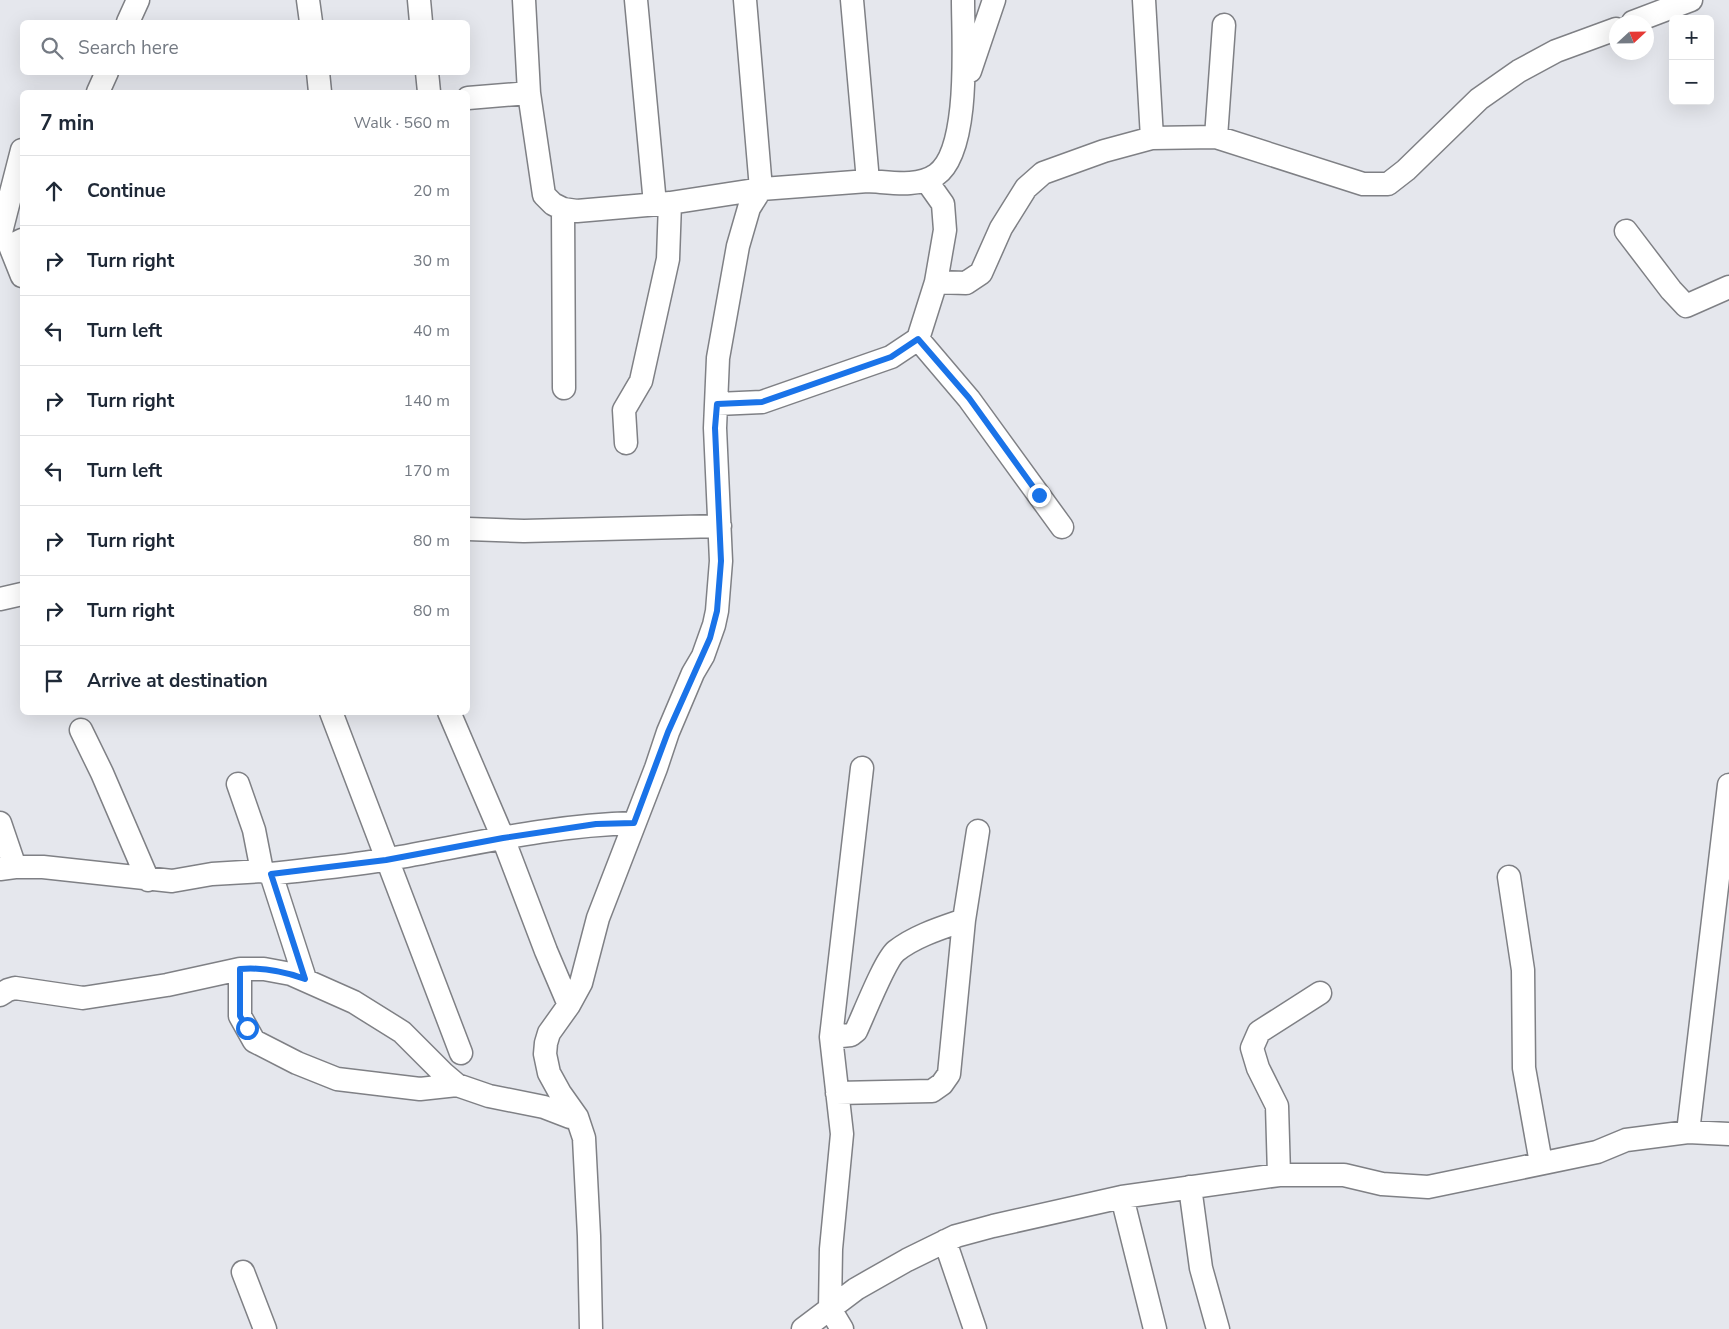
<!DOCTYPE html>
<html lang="en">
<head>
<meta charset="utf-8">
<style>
  :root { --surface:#fff; --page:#f6f6f7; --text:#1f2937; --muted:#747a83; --line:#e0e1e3 }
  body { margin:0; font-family:"Nunito Sans",sans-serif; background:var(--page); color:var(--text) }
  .controls { position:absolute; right:15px; top:15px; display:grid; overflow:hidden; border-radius:8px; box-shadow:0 5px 20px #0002 }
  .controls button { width:45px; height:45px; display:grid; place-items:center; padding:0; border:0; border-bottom:1px solid var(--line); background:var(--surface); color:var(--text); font:25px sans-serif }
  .compass { position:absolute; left:1609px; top:15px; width:45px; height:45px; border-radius:50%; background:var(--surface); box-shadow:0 5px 20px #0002; rotate:68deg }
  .stop { position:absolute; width:15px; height:15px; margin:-11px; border:4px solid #1a73e8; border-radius:50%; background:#fff }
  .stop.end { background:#1a73e8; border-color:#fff; box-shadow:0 1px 5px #0008 }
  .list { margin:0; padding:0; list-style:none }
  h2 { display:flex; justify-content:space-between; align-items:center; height:65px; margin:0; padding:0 20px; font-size:21px }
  h2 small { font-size:16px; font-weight:400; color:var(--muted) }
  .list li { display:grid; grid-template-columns:32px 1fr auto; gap:15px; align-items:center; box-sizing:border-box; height:70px; padding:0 20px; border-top:1px solid var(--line) }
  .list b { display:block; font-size:19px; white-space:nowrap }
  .list em { font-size:16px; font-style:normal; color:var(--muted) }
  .icon { flex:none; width:28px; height:28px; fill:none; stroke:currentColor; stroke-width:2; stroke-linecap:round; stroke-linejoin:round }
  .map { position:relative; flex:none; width:1729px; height:1329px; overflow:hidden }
  .search { position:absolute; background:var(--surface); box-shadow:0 5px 20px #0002; left:20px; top:20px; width:450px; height:55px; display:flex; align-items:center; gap:12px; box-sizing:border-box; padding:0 18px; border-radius:8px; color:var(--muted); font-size:19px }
  .panel { position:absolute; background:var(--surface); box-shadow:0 5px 20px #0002; left:20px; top:90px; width:450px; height:625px; border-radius:8px }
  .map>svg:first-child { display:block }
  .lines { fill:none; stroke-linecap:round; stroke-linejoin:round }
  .minor-casing { stroke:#7f8085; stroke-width:25 }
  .minor { stroke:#fff; stroke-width:22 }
  .route { stroke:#1a73e8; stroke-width:6 }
</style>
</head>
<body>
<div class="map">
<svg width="1729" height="1329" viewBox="0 0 1729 1329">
  <rect width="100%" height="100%" fill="#e5e7ed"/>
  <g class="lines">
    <defs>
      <path id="minor" d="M308 0 311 22
        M419 0 421 22
        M524 0 529 93 544 195 553 204 563 209 577 211 670 203 761 189 868 181
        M636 0 655 204
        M852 0 868 181C889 182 918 188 936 175 971 151 963 40 963 1
        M1144 0 1152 138
        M128 22 138 0
        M1633 22 1691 0
        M970 71 994 0
        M318 72 320 92
        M427 72 429 92
        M98 92 107 72
        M468 98 529 93
        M1216 137 1224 25
        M563 209 564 388
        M1626 231 1671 290 1686 306 1729 287
        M0 236 22 150
        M22 240 10 246 22 276
        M936 282 966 283 981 273 1001 228 1026 188 1043 173 1104 151 1152 138 1216 137 1363 184H1388L1406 170 1479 99 1519 71 1556 51 1616 29
        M918 339 969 399 1062 527
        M717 404 762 402 891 357 918 339 936 282 945 230 943 204 926 180
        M626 443 624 410 641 381 668 259 670 203
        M468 529 524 531 720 526
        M0 599 22 594
        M331 712 461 1053
        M449 712 503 838 546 951 569 1005
        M81 730 102 773 148 880
        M238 784 254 830 262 871
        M0 823 15 867
        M0 869 15 867H43L172 881 212 874 262 871 271 874C310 869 350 866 389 859 470 845 551 825 634 823
        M271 874 305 979
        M1509 877 1523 970 1524 1068 1541 1163
        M240 969V1016L254 1041 297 1063 337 1079 420 1089 457 1085
        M0 995 8 990 15 988 83 998 167 985 240 969H264L291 974 354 1002 402 1032 444 1074 457 1085 489 1096 544 1107 570 1117H577
        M831 1037 851 1035 856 1031C864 1014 885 960 896 951 915 936 941 928 964 920
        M837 1093 932 1091 942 1084 949 1074 964 920 978 831
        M1688 1132 1729 785
        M1279 1175 1277 1106 1258 1068 1252 1048 1259 1032 1320 993
        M1190 1187 1201 1268 1218 1329
        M1122 1197 1155 1329
        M945 1241 975 1329
        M243 1272 265 1329
        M591 1329 589 1236 584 1138 577 1117 560 1093 549 1073 545 1054 546 1043 549 1033 569 1005 581 983 598 918 656 768 668 732 693 673 703 656 714 625 717 611 721 561 715 428 718 358 738 246 749 208 761 189 745 0
        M803 1329 856 1289 907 1260 956 1236 993 1226 1122 1197 1279 1175H1344L1382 1184 1428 1187 1597 1152 1626 1140 1688 1132 1729 1134
        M842 1329 830 1309 831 1249 842 1134 831 1037 862 768"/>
    </defs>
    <use href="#minor" class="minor-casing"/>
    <use href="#minor" class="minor"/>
  </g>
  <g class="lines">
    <path class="route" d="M247 1028 240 1016V969C263 967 283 971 305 979L271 874 386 860 503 838 596 824 634 823 668 732 710 638 717 611 721 561 715 428 717 404 762 402 891 357 918 339 969 398 1039 495"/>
  </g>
</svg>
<div class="controls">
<button>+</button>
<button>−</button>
</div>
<svg class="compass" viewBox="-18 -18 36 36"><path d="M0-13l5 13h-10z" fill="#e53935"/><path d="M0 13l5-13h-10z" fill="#747a83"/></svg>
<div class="stop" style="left:247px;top:1028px"></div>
<div class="stop end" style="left:1039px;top:495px"></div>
<div class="search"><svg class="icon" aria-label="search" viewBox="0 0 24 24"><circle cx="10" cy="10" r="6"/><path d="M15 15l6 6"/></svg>Search here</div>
<section class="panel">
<h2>7 min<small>Walk · 560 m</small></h2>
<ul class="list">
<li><svg class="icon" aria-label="ahead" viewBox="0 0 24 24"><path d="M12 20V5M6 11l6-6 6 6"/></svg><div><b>Continue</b></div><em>20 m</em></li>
<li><svg class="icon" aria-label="right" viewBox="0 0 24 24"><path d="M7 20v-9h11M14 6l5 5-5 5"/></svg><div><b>Turn right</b></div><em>30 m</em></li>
<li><svg class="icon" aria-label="left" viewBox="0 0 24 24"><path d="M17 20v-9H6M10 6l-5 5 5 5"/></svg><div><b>Turn left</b></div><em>40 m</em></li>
<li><svg class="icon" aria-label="right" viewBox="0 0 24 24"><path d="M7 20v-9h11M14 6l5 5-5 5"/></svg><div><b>Turn right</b></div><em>140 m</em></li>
<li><svg class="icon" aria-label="left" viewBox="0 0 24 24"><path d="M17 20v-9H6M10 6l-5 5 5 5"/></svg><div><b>Turn left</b></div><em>170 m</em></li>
<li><svg class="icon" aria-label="right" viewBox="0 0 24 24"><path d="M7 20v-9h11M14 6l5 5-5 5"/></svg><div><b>Turn right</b></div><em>80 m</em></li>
<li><svg class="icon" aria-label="right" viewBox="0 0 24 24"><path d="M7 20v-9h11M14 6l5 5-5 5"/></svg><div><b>Turn right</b></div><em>80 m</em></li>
<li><svg class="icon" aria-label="arrive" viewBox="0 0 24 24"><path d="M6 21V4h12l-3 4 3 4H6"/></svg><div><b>Arrive at destination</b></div></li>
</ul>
</section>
</div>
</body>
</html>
